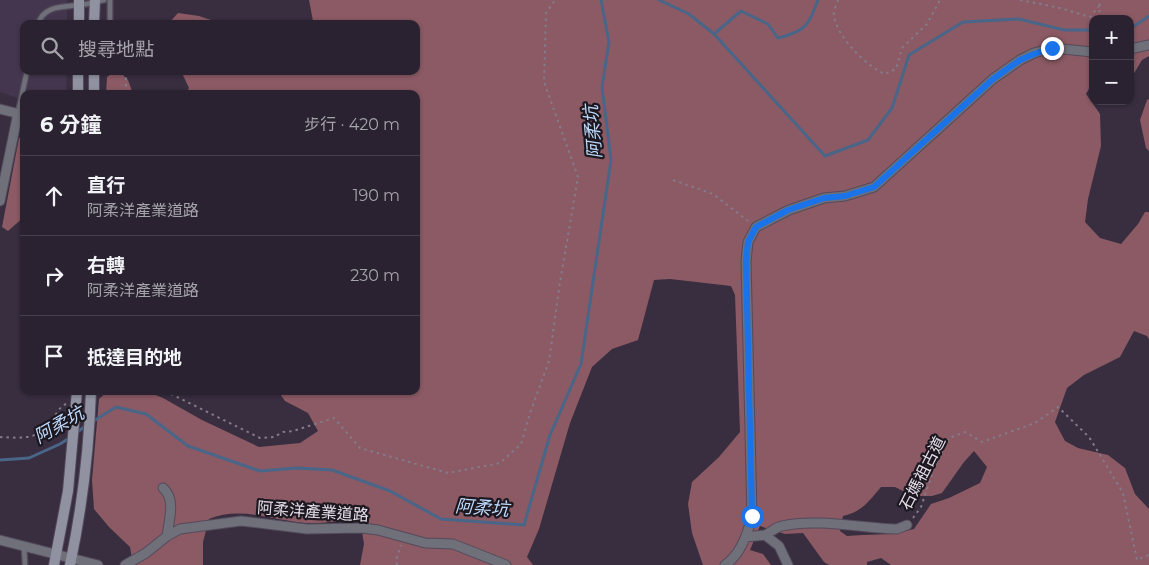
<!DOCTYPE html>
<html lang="zh-TW">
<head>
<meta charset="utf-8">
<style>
  :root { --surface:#2a2230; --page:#322a38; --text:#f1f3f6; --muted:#a5a4ab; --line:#463f4c }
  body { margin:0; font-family:Montserrat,"Noto Sans TC",sans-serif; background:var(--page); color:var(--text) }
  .controls { position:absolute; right:15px; top:15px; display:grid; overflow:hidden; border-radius:10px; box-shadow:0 1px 4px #0004 }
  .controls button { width:45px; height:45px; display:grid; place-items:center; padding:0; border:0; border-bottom:1px solid var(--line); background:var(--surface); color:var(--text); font:25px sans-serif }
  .stop { position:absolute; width:15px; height:15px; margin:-11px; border:4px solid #1a73e8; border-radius:50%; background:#fff }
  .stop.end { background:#1a73e8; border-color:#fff; box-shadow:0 1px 5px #0008 }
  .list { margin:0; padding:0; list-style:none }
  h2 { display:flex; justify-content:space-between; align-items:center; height:65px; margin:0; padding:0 20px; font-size:21px }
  h2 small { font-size:16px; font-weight:400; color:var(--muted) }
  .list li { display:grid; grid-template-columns:32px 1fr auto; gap:15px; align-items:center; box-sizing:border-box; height:80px; padding:0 20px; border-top:1px solid var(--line) }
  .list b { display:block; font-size:19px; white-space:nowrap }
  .list p { margin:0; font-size:16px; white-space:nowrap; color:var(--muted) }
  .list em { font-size:16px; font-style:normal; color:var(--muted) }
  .icon { flex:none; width:28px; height:28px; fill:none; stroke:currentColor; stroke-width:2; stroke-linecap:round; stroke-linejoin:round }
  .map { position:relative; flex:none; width:1149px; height:565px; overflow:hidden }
  .search { position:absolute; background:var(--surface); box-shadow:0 1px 4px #0004; left:20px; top:20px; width:400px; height:55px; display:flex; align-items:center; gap:12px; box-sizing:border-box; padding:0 18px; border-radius:10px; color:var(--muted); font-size:19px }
  .panel { position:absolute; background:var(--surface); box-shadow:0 1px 4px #0004; left:20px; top:90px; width:400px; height:305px; border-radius:10px }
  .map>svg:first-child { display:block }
  .built { fill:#44364e }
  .forest { fill:#8b5a64; fill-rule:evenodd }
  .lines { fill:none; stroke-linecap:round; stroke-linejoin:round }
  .stream { stroke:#496689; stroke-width:3 }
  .lane-casing { stroke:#544a5b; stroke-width:7 }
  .street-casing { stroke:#544a5b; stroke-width:11 }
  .secondary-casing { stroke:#544a5b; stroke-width:12 }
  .path { stroke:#837b8a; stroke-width:2; stroke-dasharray:2.5 4; stroke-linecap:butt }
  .lane { stroke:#6f707a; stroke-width:4.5 }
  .street { stroke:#6f707a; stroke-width:9 }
  .secondary { stroke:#9092a1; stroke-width:10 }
  .route { stroke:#1a73e8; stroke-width:6 }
  .labels { text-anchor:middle; stroke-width:4.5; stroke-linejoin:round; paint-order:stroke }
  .street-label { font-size:16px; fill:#e4dee9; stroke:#1d1820 }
  .water-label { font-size:18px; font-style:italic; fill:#bedbfe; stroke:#1d1820 }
</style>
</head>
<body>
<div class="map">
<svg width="1149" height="565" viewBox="0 0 1149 565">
  <rect width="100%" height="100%" fill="#382e40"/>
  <path class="built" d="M0 0H67V24H24V71H67L66 94H24V100L0 92Z"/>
  <path class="forest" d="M309 0H1149V56L1142 60 1133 75 1130 76V19H1093V85H1091L1086 94 1100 114 1101 146 1088 199 1085 222 1100 238 1121 244 1138 224 1145 212H1149V339L1147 336 1134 331 1120 357 1084 375 1067 388 1055 422 1065 441 1078 448 1108 455 1125 468 1135 494 1149 509V565H891L881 558 867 562V565H829L824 562 803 533 785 534 760 526 750 550 763 554 771 565H703L692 533 688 504 692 482 719 457 740 432 735 295 731 286 670 279 654 280 638 340 612 349 592 367 570 423 539 529 527 557 533 565H360L364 544 360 519C342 520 323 524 305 523 274 520 239 506 209 519L203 542V565H133L130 547 109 527 94 509 92 480 99 399 108 391H146L163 398 202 420 259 447 300 443 318 431 308 413 285 401 278 391H416V94H185L189 88 181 71H416V24H312L313 21ZM974 451 987 467 980 483 949 498 931 504 914 529 893 534 862 535 847 536 840 531 843 516C862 512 869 501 881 487H895L913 496H932L942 493 964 462Z
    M178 13 199 16 223 24H168Z
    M115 71H119L128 80 133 94H106L107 77Z
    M1149 99V151L1146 148 1140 120 1147 100Z
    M24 137V217L8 231 2 227 19 138Z"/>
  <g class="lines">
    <path class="stream" d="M659 0 689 14 714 34 825 156 868 140 892 108 909 55 963 22 1019 19 1064 30H1093
      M1130 29 1149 16
      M714 34 741 11 768 24 778 38C806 31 808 26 818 0
      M92 422 116 407 146 414 188 446 260 471 297 468 332 470 390 491 441 519 524 525 550 435 581 364 611 160 602 87 609 42 601 0
      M76 433 87 425
      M0 460 29 458 60 444 71 437"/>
    <defs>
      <path id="lane" d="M110 0V24
        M38 24C44 5 64 7 80 5 88 4 96 2 104 0
        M18 113 27 71
        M24 546 25 565"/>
      <path id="street" d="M1130 49 1149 45
        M0 109 24 115
        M0 201 18 113
        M163 488C176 499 169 520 167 536
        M765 535C771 532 776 527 782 526 816 518 862 528 897 529L907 525
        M746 537 765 535 779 546 788 565
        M0 540 98 565
        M125 565 146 553 167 536 180 529 241 521 307 529 362 528 378 530 425 543 453 544 506 565
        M725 565C740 555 748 533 752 516L746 261 748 242 756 227 789 210 824 198 845 196 874 187 993 79 1020 60 1034 53 1052 48 1093 52"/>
      <path id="secondary" d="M79 24V0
        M94 24 95 0
        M78 94V71
        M94 94V71
        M54 565 68 491 77 391
        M70 565C82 508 89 450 91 391"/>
    </defs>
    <use href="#lane" class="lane-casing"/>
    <use href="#street" class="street-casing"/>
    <use href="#secondary" class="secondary-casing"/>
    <path class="path" d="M838 0C837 4 833 11 834 15 835 35 867 67 885 74L896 69 902 48 927 24 940 0
      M1020 0 1060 8 1090 17 1099 6
      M1099 19 1100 0
      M126 71V94
      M673 180 713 194 748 221
      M165 391 260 438 274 437 283 432 293 431 334 418 360 448 448 473 500 463 521 444 530 413 549 361 560 282 578 177 544 82 546 13 555 0
      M0 437C18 438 40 440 51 423 55 416 58 408 66 404
      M913 518 921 507 934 468 949 438 965 432 982 442 1035 423 1058 407 1089 437 1123 493 1137 560 1149 555
      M397 565 396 560 401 545"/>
    <use href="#lane" class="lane"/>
    <use href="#street" class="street"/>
    <use href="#secondary" class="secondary"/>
  </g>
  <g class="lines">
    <path class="route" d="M752 516 746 261 748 242 756 227 788 210 824 198 845 196 874 187 993 79 1020 60 1034 54 1052 48"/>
  </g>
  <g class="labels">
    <g class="street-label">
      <text transform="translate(922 473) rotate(-63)" y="6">石媽祖古道</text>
      <text transform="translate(313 511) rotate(4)" y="6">阿柔洋產業道路</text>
    </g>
    <g class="water-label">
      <text transform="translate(593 132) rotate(-95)" y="6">阿柔坑</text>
      <text transform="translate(59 425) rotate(-30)" y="6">阿柔坑</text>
      <text transform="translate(482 508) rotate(4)" y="6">阿柔坑</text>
    </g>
  </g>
</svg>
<div class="controls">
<button>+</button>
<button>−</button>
</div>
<div class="stop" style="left:752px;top:516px"></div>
<div class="stop end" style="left:1052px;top:48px"></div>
<div class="search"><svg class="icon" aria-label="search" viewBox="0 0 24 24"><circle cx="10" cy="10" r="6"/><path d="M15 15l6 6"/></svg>搜尋地點</div>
<section class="panel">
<h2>6 分鐘<small>步行 · 420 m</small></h2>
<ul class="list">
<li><svg class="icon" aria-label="ahead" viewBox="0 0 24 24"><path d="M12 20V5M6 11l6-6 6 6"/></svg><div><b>直行</b><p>阿柔洋產業道路</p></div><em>190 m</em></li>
<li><svg class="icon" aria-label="right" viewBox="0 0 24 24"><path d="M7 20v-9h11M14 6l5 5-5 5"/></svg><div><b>右轉</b><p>阿柔洋產業道路</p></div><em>230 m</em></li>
<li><svg class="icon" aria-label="arrive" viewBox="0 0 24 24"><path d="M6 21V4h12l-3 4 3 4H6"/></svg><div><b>抵達目的地</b></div></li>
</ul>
</section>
</div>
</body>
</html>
